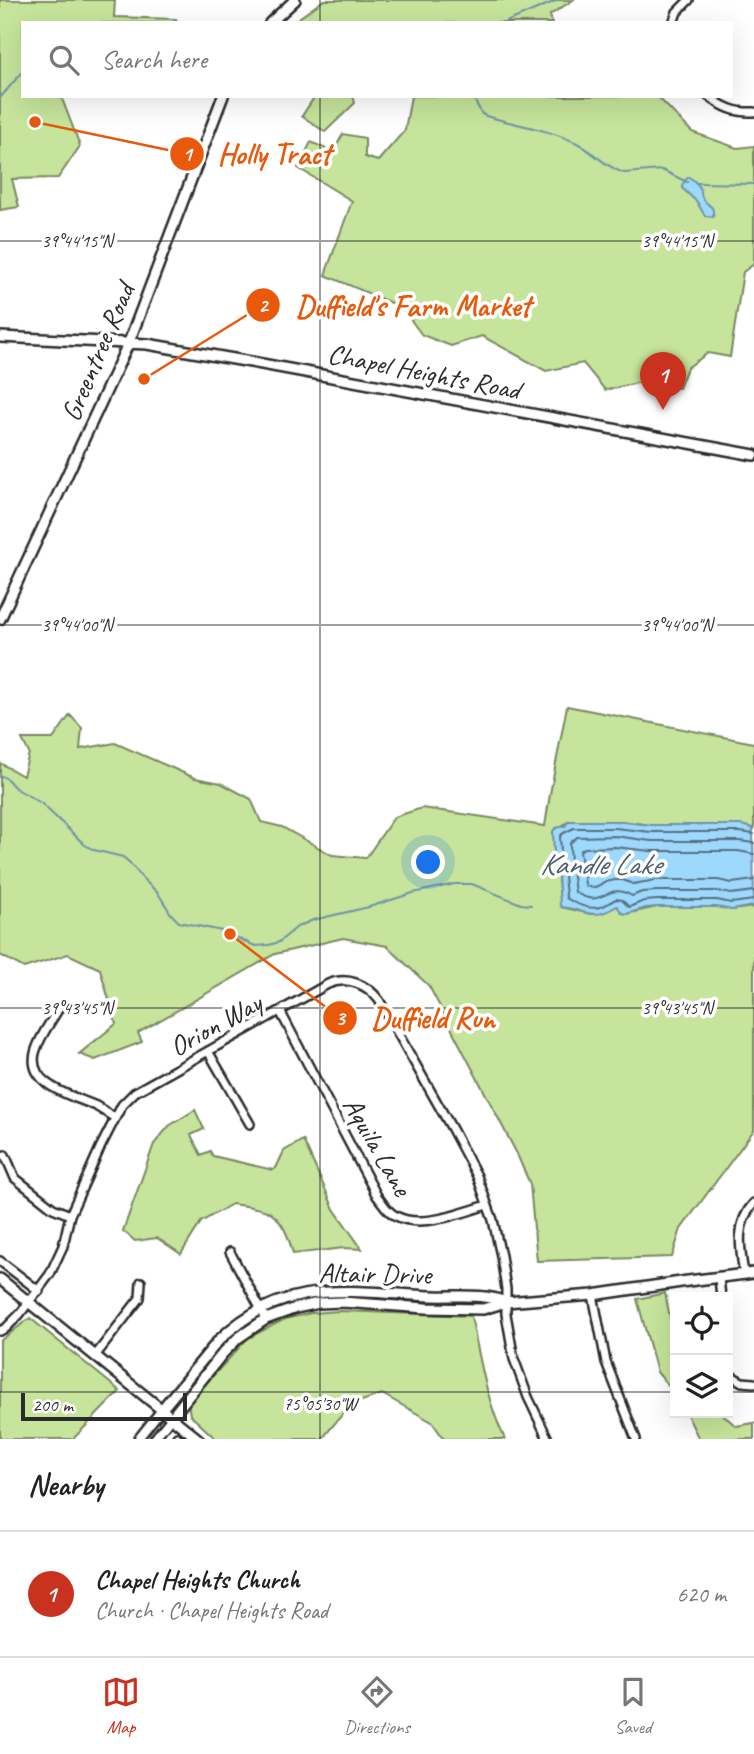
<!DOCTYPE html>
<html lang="en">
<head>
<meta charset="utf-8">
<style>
  :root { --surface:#fff; --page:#f2f2f2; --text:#222; --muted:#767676; --line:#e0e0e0; --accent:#c8321e }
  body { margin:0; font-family:Caveat,sans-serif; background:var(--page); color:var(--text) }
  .controls { position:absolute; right:21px; bottom:21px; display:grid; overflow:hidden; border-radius:0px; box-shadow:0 7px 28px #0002 }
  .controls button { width:63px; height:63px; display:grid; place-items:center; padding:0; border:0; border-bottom:2px solid var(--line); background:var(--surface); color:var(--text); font:35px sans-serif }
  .scale { position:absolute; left:21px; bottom:18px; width:166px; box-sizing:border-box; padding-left:7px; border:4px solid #2b2b2b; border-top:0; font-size:19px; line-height:24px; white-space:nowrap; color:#2b2b2b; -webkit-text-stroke:5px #fff; paint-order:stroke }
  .you { position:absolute; left:429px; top:863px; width:24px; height:24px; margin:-18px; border:5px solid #fff; border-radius:50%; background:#1a73e8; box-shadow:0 0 0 10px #1a73e833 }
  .badge { display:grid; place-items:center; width:46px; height:46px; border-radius:50%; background:var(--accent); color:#fff; font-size:23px; font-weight:700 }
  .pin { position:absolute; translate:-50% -58px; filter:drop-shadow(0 2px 4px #0008) }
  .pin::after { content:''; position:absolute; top:37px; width:24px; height:21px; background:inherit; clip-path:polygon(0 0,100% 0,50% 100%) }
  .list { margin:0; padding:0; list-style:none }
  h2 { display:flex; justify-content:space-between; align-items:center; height:91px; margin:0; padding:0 28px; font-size:30px }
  h2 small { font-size:23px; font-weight:400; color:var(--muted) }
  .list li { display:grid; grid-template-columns:46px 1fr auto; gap:21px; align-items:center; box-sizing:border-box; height:126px; padding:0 28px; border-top:2px solid var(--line) }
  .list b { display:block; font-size:26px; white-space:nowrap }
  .list p { margin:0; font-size:23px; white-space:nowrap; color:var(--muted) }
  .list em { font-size:23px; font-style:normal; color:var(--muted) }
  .icon { flex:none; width:38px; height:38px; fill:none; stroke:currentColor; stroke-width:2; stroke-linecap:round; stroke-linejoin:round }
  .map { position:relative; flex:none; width:754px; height:1439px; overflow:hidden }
  .search { position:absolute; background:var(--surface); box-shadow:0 7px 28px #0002; left:21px; right:21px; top:21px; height:77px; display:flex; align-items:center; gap:18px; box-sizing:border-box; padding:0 24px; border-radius:0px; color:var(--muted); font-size:26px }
  .sheet { height:217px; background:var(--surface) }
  nav { display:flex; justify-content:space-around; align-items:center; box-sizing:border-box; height:98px; border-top:2px solid var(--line); background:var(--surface); font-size:19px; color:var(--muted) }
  nav a { display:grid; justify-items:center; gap:4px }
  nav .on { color:var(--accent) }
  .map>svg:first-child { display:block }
  .green { fill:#c6e49b; stroke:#788863; stroke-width:2 }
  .water { fill:#9dd8fd; stroke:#6f93a9; stroke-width:2 }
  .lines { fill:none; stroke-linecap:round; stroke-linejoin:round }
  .shore { stroke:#59707f; stroke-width:2 }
  .stream { stroke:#6f93a9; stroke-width:2 }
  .minor-casing { stroke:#2b2b2b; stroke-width:12 }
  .tertiary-casing { stroke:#2b2b2b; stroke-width:14 }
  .minor { stroke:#fff; stroke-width:7 }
  .tertiary { stroke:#fff; stroke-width:9 }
  .ticks { fill:none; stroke:#2b2b2b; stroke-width:2; stroke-opacity:0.45 }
  .labels { text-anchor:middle; stroke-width:7; stroke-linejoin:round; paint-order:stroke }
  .street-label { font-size:28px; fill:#2b2b2b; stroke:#fff }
  .water-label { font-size:30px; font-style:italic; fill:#4d5f6a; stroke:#fff }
  .ticks-label { font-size:18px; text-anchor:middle; fill:#2b2b2b; stroke:#fff; stroke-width:7; stroke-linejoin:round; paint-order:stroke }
  .leader { fill:none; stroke:#e8590c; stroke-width:2.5 }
  .callout-dot { fill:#e8590c; stroke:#fff; stroke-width:2.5 }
  .mark-label { font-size:21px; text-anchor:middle; font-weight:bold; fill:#fff }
  .callout-label { font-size:30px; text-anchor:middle; font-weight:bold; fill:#e8590c; stroke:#fff; stroke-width:7; stroke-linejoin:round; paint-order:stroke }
</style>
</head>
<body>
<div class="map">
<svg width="754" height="1439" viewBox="0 0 754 1439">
  <rect width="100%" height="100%" fill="#fff"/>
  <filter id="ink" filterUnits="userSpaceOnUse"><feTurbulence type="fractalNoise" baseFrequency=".0143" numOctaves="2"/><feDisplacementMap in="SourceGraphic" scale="14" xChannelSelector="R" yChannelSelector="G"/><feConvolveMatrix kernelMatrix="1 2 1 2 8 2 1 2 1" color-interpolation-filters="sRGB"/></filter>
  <g filter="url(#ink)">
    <path class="green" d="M0 0H115L114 17 176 19 178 23H23V96H61L80 146 58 178 12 179 19 207 0 210Z
      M324 0H573L550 15 552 23H292Z
      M315 96H353L355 103 325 132 302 116Z
      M411 96H657L692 132 737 148 754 146V264L743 272 730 357 708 353 687 368 679 388 642 382 605 390 583 363 546 371 482 336 451 346 422 335 401 307 325 275 352 201 298 168 311 142 333 152 343 134 365 138V157L378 161 405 130Z
      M567 706 754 743V829L651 825 622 821H569L553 832 561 907 591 914 617 906 626 914 657 907H717L732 910 754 907V1130L681 1229 672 1257 537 1261 530 1184 516 1152 429 986 387 946 343 938 275 954 138 1033 142 1042 95 1060 79 1054 116 1024 100 969 68 954 24 968 0 955V763L23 776 29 753 22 739H53L70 715 82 728 80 749 115 743 195 778 221 783 251 799 261 822 282 827 332 855 366 858 394 817 422 808 545 826 550 794Z
      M195 1110 204 1129 191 1135 201 1155 210 1151 213 1156 273 1170 276 1168 284 1151 303 1140 334 1209 362 1249 344 1248 293 1254C289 1238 283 1219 267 1211 257 1207 243 1206 232 1204L201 1222 181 1254 157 1238 135 1241 123 1231 154 1144 169 1126Z
      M665 1293 675 1342V1394L657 1372 637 1299Z
      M340 1311 471 1316C480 1358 486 1400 505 1439H444L432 1422 382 1394 350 1405 322 1439H216L190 1415 188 1403 248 1338 285 1319 311 1313Z
      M30 1318 120 1391 73 1439H0V1341Z
      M686 1413H721L736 1426 754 1423V1439H699Z"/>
    <path class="water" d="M688 177C694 180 699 184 701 191 701 193 701 195 702 197 706 207 715 203 713 217L705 216 697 202 682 188V185Z
      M569 821H615L651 825H741L753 828 754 906 732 910 717 907H657L646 908 626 914 622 913 617 906C591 922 587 910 561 907L560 905 558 875 555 874 553 831 556 828 565 826Z"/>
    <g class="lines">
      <path class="shore" d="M754 834 740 832H651L615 828H574L562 834 560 837C561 858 565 878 566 898 575 904 589 910 600 907 606 906 611 901 616 899L622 900 629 907 644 901 657 900H717L731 903 754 900
        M754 843 739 841H651L615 836 577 837 570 843C570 860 573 876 575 892 604 911 605 880 632 896L642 892 657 891H717L731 894 754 891
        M754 854 738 851H651L615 847 584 848 580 851 585 884 586 886 593 888 606 882 615 880H623L633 884 656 880H718L732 883 754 880"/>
      <path class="stream" d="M504 23 558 0
        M472 96 482 114 486 116C516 125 548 129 577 143 594 152 605 167 624 173L662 170 687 182
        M0 98 23 71
        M696 183 754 184
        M0 775 7 779 15 788 41 803 85 845 94 850 123 857 130 863 142 878 158 893 171 914 179 922 222 931 255 946 269 945 279 942 297 927 313 920 369 907 413 893 455 884H472L521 904 531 905"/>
      <defs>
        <path id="minor" d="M673 23 677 12 689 0
          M708 96C723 107 735 113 754 112
          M59 1008C51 1022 39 1037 35 1053 27 1086 74 1096 96 1106 102 1110 109 1114 115 1118
          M280 1011 377 1196C383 1203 387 1212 396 1216 421 1229 462 1213 487 1205
          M208 1051 250 1124
          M5 1155 15 1178 53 1208 70 1215
          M230 1252 266 1319
          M0 1261 39 1291
          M744 1274C740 1249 735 1223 754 1203
          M719 1278 721 1297
          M593 1295 606 1362 636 1439
          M0 1331 6 1328 20 1314 50 1274 63 1246 70 1215 101 1146 122 1105 135 1092 328 984C347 976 367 984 379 1000L452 1129 477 1176 493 1220 501 1256 506 1289V1314L514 1359 528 1397 548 1439
          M95 1356 140 1298 141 1282
          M728 1374 742 1382 754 1383
          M177 1437 179 1439
          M138 1439 162 1409
          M154 1439 171 1418"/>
        <path id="tertiary" d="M270 23 295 0
          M0 337 147 344 251 362 754 455
          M0 619 129 342 223 96
          M0 1279 198 1439
          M162 1409 219 1340C283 1277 350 1292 431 1296 456 1297 483 1293 506 1302
          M171 1418 223 1353 238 1338 266 1319 296 1308 319 1303 342 1302 426 1308 483 1309 506 1302 593 1295 688 1281 754 1273"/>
      </defs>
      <use href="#minor" class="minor-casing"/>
      <use href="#tertiary" class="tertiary-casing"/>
      <use href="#minor" class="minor"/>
      <use href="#tertiary" class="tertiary"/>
    </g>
  </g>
  <path class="ticks" d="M320 0V23M320 96V1439M0 241H754M0 625H754M0 1008H754M0 1392H675M728 1392H754"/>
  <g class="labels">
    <g class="street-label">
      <text transform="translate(97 352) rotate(-67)" y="10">Greentree Road</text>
      <text transform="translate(424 371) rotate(11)" y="10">Chapel Heights Road</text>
      <text transform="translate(215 1024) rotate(-29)" y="10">Orion Way</text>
      <text transform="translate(378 1146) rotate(60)" y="10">Aquila Lane</text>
      <text transform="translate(375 1273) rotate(1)" y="10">Altair Drive</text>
    </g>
    <g class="water-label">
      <text x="600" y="874">Kandle Lake</text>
    </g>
  </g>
  <g class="ticks-label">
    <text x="77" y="247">39°44'15"N</text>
    <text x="677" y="247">39°44'15"N</text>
    <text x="77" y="631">39°44'00"N</text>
    <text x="677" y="631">39°44'00"N</text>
    <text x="77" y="1014">39°43'45"N</text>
    <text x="677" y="1014">39°43'45"N</text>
    <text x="320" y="1410">75°05'30"W</text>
  </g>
  <path class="leader" d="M35 122L187 154M144 379L263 305M230 934L340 1018"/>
  <g class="callout-dot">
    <circle cx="35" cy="122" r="7"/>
    <circle cx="144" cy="379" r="7"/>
    <circle cx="230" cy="934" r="7"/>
    <circle cx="187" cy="154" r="18"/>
    <circle cx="263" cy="305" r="18"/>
    <circle cx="340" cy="1018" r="18"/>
  </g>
  <g class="mark-label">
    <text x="187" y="161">1</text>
    <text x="263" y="312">2</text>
    <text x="340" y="1025">3</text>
  </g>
  <g class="callout-label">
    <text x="274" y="164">Holly Tract</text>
    <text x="413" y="316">Duffield's Farm Market</text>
    <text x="433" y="1028">Duffield Run</text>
  </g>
</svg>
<div class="controls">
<button><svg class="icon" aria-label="locate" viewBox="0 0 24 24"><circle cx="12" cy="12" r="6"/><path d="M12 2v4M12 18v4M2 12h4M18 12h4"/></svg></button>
<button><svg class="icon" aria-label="layers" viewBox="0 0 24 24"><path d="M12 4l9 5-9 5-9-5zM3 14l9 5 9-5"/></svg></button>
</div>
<div class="scale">200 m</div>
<div class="you"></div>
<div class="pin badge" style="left:663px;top:410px">1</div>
<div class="search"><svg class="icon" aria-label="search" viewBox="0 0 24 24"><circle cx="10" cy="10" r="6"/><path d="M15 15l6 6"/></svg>Search here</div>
</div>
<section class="sheet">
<h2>Nearby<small></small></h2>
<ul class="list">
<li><span class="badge">1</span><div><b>Chapel Heights Church</b><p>Church · Chapel Heights Road</p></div><em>620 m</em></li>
</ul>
</section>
<nav>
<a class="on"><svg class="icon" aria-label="map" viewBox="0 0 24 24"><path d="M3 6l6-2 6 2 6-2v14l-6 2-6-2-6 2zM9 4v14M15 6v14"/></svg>Map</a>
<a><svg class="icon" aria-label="directions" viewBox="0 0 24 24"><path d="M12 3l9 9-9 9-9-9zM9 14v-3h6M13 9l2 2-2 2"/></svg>Directions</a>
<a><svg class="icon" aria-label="saved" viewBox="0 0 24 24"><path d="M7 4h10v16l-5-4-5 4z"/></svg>Saved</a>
</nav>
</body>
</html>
